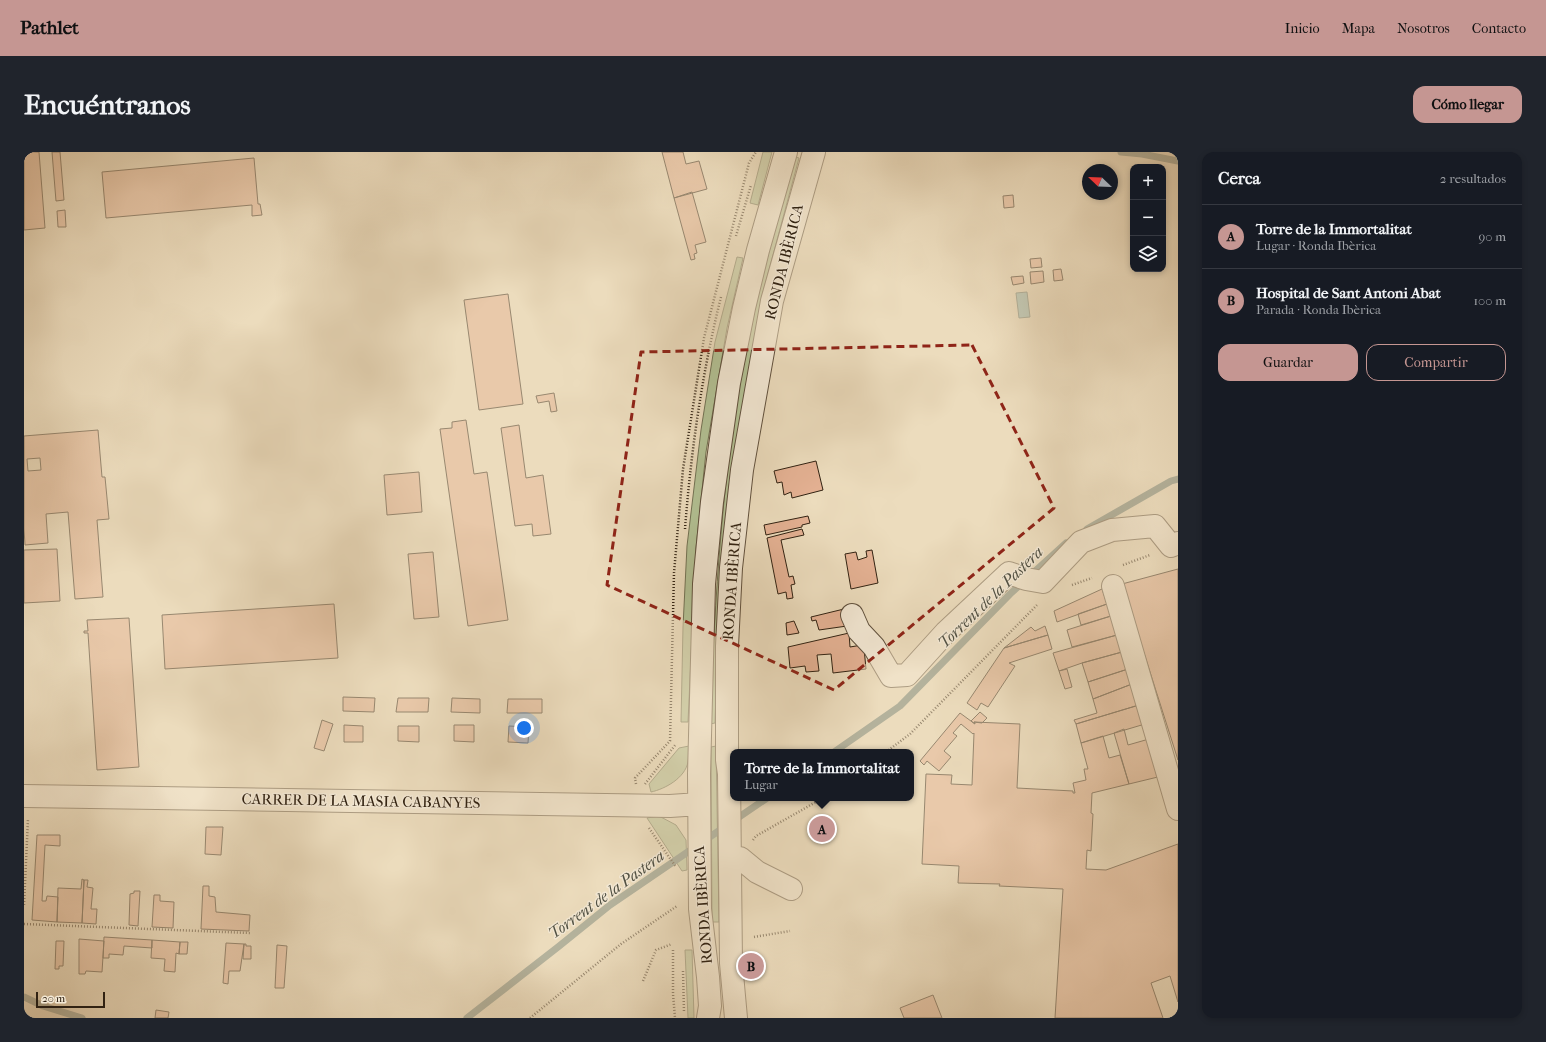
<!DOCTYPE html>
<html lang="es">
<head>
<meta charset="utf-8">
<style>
  :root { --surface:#171b24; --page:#20242c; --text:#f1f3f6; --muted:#9ea1a6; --line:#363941; --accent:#c59692 }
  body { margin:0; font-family:"IM FELL French Canon",serif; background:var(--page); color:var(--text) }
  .controls { position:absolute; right:12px; top:12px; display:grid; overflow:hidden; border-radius:8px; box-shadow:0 2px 6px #0003 }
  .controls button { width:36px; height:36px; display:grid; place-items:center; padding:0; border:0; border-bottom:1px solid var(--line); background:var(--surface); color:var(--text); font:20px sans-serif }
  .compass { position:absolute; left:1058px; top:12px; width:36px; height:36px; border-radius:50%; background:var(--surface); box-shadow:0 2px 6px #0003; rotate:293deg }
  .scale { position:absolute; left:12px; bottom:10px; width:69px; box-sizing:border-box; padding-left:4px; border:2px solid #312212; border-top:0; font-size:11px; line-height:14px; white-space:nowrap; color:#312212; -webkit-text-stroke:3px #f3e8d4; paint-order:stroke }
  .you { position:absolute; left:500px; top:576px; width:14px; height:14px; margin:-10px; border:3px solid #fff; border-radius:50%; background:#1a73e8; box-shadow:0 0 0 6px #1a73e833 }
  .badge { display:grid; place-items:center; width:26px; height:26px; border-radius:50%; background:var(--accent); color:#111; font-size:13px; font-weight:700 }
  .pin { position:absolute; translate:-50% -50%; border:2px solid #fff; box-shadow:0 1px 4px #0006 }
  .popup { position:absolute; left:706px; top:597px; width:184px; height:52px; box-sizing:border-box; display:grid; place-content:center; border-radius:8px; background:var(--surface); filter:drop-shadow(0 1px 3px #0005); font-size:13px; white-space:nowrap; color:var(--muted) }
  .popup b { font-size:15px; color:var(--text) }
  .popup::after { content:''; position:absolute; left:50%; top:100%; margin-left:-8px; border:8px solid transparent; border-top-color:var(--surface) }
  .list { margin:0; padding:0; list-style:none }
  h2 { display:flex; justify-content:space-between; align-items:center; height:52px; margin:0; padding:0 16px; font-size:17px }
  h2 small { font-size:13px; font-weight:400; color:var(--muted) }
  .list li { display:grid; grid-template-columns:26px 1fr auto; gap:12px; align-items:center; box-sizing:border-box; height:64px; padding:0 16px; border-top:1px solid var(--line) }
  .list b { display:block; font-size:15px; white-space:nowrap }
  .list p { margin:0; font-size:13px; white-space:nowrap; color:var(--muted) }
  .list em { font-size:13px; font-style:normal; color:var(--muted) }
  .actions { display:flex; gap:8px; padding:12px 16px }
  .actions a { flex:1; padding:9px 0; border:1px solid var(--accent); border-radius:12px; text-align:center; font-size:14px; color:var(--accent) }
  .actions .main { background:var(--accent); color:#111 }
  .icon { flex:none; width:22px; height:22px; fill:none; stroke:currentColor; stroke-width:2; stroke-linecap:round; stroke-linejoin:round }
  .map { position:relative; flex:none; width:1154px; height:866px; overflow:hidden; border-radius:12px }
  header { display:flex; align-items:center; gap:24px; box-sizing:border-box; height:56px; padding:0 20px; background:var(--accent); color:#111 }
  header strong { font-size:19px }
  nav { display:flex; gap:22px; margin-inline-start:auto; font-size:14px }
  .intro { display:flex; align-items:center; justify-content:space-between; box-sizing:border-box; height:96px; padding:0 24px }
  h1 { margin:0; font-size:28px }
  .button { padding:10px 18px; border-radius:12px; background:var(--accent); color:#111; font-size:14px; font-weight:700 }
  main { display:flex; gap:24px; padding:0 24px }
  aside { flex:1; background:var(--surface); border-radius:12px; box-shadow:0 2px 6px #0003 }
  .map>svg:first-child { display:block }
  .green { fill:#b3c295; stroke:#727254 }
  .water { fill:#99bbb4; stroke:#6f7e73 }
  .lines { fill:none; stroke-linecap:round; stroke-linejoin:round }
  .stream { stroke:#6f7e73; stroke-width:7 }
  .building { fill:#e4b193; stroke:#312212; fill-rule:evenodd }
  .minor-casing { stroke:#60503d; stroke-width:24 }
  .path { stroke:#312212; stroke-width:2.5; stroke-dasharray:1 2; stroke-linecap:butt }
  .minor { stroke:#f3e8d4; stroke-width:22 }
  .marked { fill:none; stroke:#8f2418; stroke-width:3; stroke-dasharray:8 5; stroke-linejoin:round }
  .labels { text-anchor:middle; stroke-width:3; stroke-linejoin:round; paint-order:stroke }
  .street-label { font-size:15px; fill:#312212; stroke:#f3e8d4 }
  .water-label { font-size:16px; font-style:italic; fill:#505043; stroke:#f3e8d4 }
</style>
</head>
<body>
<header>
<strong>Pathlet</strong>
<nav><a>Inicio</a><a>Mapa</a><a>Nosotros</a><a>Contacto</a></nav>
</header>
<div class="intro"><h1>Encuéntranos</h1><a class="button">Cómo llegar</a></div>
<main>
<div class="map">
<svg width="1154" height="866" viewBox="0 0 1154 866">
  <rect width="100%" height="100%" fill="#ecdcbd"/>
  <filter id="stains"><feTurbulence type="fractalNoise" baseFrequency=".005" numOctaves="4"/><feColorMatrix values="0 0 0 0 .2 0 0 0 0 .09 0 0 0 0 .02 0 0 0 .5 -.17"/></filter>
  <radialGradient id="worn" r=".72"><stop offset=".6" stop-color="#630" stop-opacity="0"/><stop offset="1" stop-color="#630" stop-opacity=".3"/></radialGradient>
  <path class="green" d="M739 0H748L734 53 726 51Z
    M772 5 775 6 738 144 706 325 695 447 691 571 686 572C691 444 698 321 722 195 735 131 754 68 772 5Z
    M713 105 719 106 703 176 682 300 672 396 664 570H657L659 475 663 394 677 278 691 190Z
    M665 594C664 599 665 605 664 610 661 626 641 637 627 640L625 632 655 596Z
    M692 594 695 770H688L687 595Z
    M635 664 652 673 662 688 663 718 658 719 623 666Z
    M661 798H668L670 866H664Z"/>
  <path class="water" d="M1003 140 1006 165 995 166 992 141Z"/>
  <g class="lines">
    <path class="stream" d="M1097 0 1118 2 1154 9
      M1063 377 1147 329 1154 327
      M810 600 876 554 986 442 1042 391
      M0 845 19 854 58 866
      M443 866 534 795 586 753 743 646"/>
  </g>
  <path class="building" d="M0 0H15L21 76 0 78Z
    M28 0H36L40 48 32 49Z
    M638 0H659L662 12 675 9 683 37 650 46Z
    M230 6 234 52H236L238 63 228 64V53L82 66 78 20Z
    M668 40 682 90 671 93 673 101 670 102 671 107 667 108 650 46Z
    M989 43 990 55 980 56 979 44Z
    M41 58 42 75H34L33 59Z
    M1017 106 1018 115 1007 116 1006 107Z
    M1037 117 1039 128 1030 129 1029 118Z
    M1019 119 1020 130 1007 132 1006 120Z
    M999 124 1000 131 989 133 987 125Z
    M484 142 499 252 455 258 440 148Z
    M530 241 533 259 527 260 525 249 514 251 512 244Z
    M442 268 450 322 463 320 484 468 444 474 416 277 428 276V270Z
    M495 273 502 326 519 323 527 382 509 384 508 372 491 374 477 276Z
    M74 278 78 325H81L85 367 73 368 79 445 51 447 44 360 22 362 24 391 1 393 0 377V284ZM16 306 17 318 4 319 3 307Z
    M792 309 799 338 768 346 767 340 760 343 758 330 753 331 750 319Z
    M395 320 398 360 363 363 360 323Z
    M784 364 786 371 778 373V375L742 383 740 373Z
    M778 377 780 383 757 388 765 425 769 424 771 432 767 433 769 446 763 447 762 440 754 442 743 386Z
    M33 397 36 449 0 451V398Z
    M848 398 854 431 827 437 821 402 832 400 834 408 843 405 842 399Z
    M409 400 415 465 390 467 384 402Z
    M1154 417V608L1098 432Z
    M1078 437 1083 452 1033 470 1030 459Z
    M310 452 314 506 141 517 138 463Z
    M1083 452 1087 464 1057 473 1054 462Z
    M820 457 823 474 795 478 792 468 788 469 787 465Z
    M1087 464 1093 483 1048 495 1043 478Z
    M105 466 115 615 73 618 64 481H60V479H64L63 468Z
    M770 469 775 481 763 483 762 471Z
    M1021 474 1024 483 980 496 1007 475 1011 479Z
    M825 481 826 495 838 493 840 496 842 517 809 521 807 502 793 503 795 519 782 520 781 514 766 516 764 495Z
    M1024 483 1028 497 985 511 991 514 964 555 957 551 953 558 943 551 980 496Z
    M1093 483 1098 500 1058 511 1035 519 1029 501Z
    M1098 500 1104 517 1064 530 1058 511Z
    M1043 517 1048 535 1041 537 1035 519Z
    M1104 517 1108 532 1069 547 1064 530Z
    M1108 532 1115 553 1052 572 1050 568 1073 561 1069 547Z
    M319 545 351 546 350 560 319 559Z
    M374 546H405L404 560H372Z
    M428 546 456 547V561L427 560Z
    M484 547H518V561H483Z
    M1115 553 1121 572 1057 591 1052 572Z
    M956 560 963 566 958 571 950 570 951 572 947 569Z
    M936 561 951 572 950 570 996 572 993 636 1049 639V641H1051L1049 631 1062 628 1060 617H1064L1057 591 1079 584 1085 606 1096 603 1105 632 1068 641 1067 661 1069 662 1067 699 1063 698 1062 717 1082 718 1154 692V850L1146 824 1127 831 1139 866H1031L1039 737 975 734 976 732 934 731 935 714 898 712 902 622 928 623 927 632 948 633 950 581 949 582 937 572 929 581 933 584 920 599 927 605 915 619 903 609 900 613 896 609Z
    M298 568 309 572 300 599 290 596Z
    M320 573 339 574V590H320Z
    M430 573H450V590L430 589Z
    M374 574H395V590L374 589Z
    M485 574 505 575 504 591 484 590Z
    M1100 577 1104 593 1125 587 1138 624 1105 632 1090 581Z
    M182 675H199L197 703 181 702Z
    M13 683H36V694L21 693 18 749H22L23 744 34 745 33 770 8 768Z
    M58 727 60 728 58 771 33 770 34 736 57 737Z
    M60 728H64L63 735 69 736 67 757H73L72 772 58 771Z
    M179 734H185V744L191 745 192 760 226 763 225 779 177 777Z
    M110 739H116L114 774 105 773 106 742 110 741Z
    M130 743H136V749L150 750 149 776 128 775Z
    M80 785 128 788V796L100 794 99 803 85 802V806H79Z
    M55 787 80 789 78 820 62 819 61 822H55Z
    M128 788 156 790 155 802 152 801 151 820 140 819 141 807 127 806Z
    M32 789H40L39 814H35V817H31Z
    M156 790H164L163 802H155Z
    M202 791 220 792 216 819H205L204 832 199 831Z
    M220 792H222V794H227V807H219Z
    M253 793 263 794 260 836H251Z
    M909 843 918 866H880L876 856Z
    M132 858 145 860 144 866H131Z"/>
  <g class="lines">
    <defs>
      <path id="minor" d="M1089 434 1154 657
        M828 463 835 479 850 495 867 524 883 523 922 480 985 421 1002 427 1019 430 1057 390 1088 378 1131 374 1147 394 1154 391
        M0 644 646 654 675 652
        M716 706 733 720 767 737
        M684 866 686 854 684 825 676 757 675 622 680 432 688 350 705 231 720 156 734 98 762 0
        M712 866 707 811 705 622 703 608V494L707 416 718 318 748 149 790 0"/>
    </defs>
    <use href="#minor" class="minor-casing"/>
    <path class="path" d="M712 84 727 33
      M661 377C667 299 678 221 697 145
      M1099 413 1126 403
      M1048 433 1068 426
      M862 600 886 582 1013 453
      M612 632 611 626 646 589 650 421 659 317 680 186 725 11 732 0
      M621 632 652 592
      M625 676 652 715
      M729 688 732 684 799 646
      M0 753 4 667
      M0 772 226 781
      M730 785 766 779
      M649 798V842L651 866
      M659 819 660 860
      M619 829 632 798 648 792
      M506 866 597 792 653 754"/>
    <use href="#minor" class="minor"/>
  </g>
  <path d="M0 0H1154V866H0ZM948 193 1030 356 810 538 583 433 617 200Z" fill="#ecdcbd" fill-opacity=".55" fill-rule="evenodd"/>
  <path class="marked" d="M948 193 1030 356 810 538 583 433 617 200Z"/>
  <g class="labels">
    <g class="street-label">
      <text transform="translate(760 110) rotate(-76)" y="5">RONDA IBÈRICA</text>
      <text transform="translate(708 429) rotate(-86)" y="5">RONDA IBÈRICA</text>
      <text transform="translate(337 649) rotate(1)" y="5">CARRER DE LA MASIA CABANYES</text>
      <text transform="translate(679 753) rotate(-94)" y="5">RONDA IBÈRICA</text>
    </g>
    <g class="water-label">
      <text transform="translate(966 445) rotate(-44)" y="6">Torrent de la Pastera</text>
      <text transform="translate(582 742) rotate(-36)" y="6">Torrent de la Pastera</text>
    </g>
  </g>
  <rect width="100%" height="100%" filter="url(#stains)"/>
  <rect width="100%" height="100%" fill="url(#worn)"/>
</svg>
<div class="controls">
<button>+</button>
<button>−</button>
<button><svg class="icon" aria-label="layers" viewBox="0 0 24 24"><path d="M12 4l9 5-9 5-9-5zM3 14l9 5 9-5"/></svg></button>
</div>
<svg class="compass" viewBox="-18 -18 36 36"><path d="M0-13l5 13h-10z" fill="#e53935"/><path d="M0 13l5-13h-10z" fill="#9ea1a6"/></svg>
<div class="scale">20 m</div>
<div class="you"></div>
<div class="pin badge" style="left:798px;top:677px">A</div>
<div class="popup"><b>Torre de la Immortalitat</b>Lugar</div>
<div class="pin badge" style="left:727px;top:814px">B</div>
</div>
<aside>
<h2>Cerca<small>2 resultados</small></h2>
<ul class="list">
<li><span class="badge">A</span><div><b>Torre de la Immortalitat</b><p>Lugar · Ronda Ibèrica</p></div><em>90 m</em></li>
<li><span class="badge">B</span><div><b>Hospital de Sant Antoni Abat</b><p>Parada · Ronda Ibèrica</p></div><em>100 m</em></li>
</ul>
<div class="actions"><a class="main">Guardar</a><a>Compartir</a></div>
</aside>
</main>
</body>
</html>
